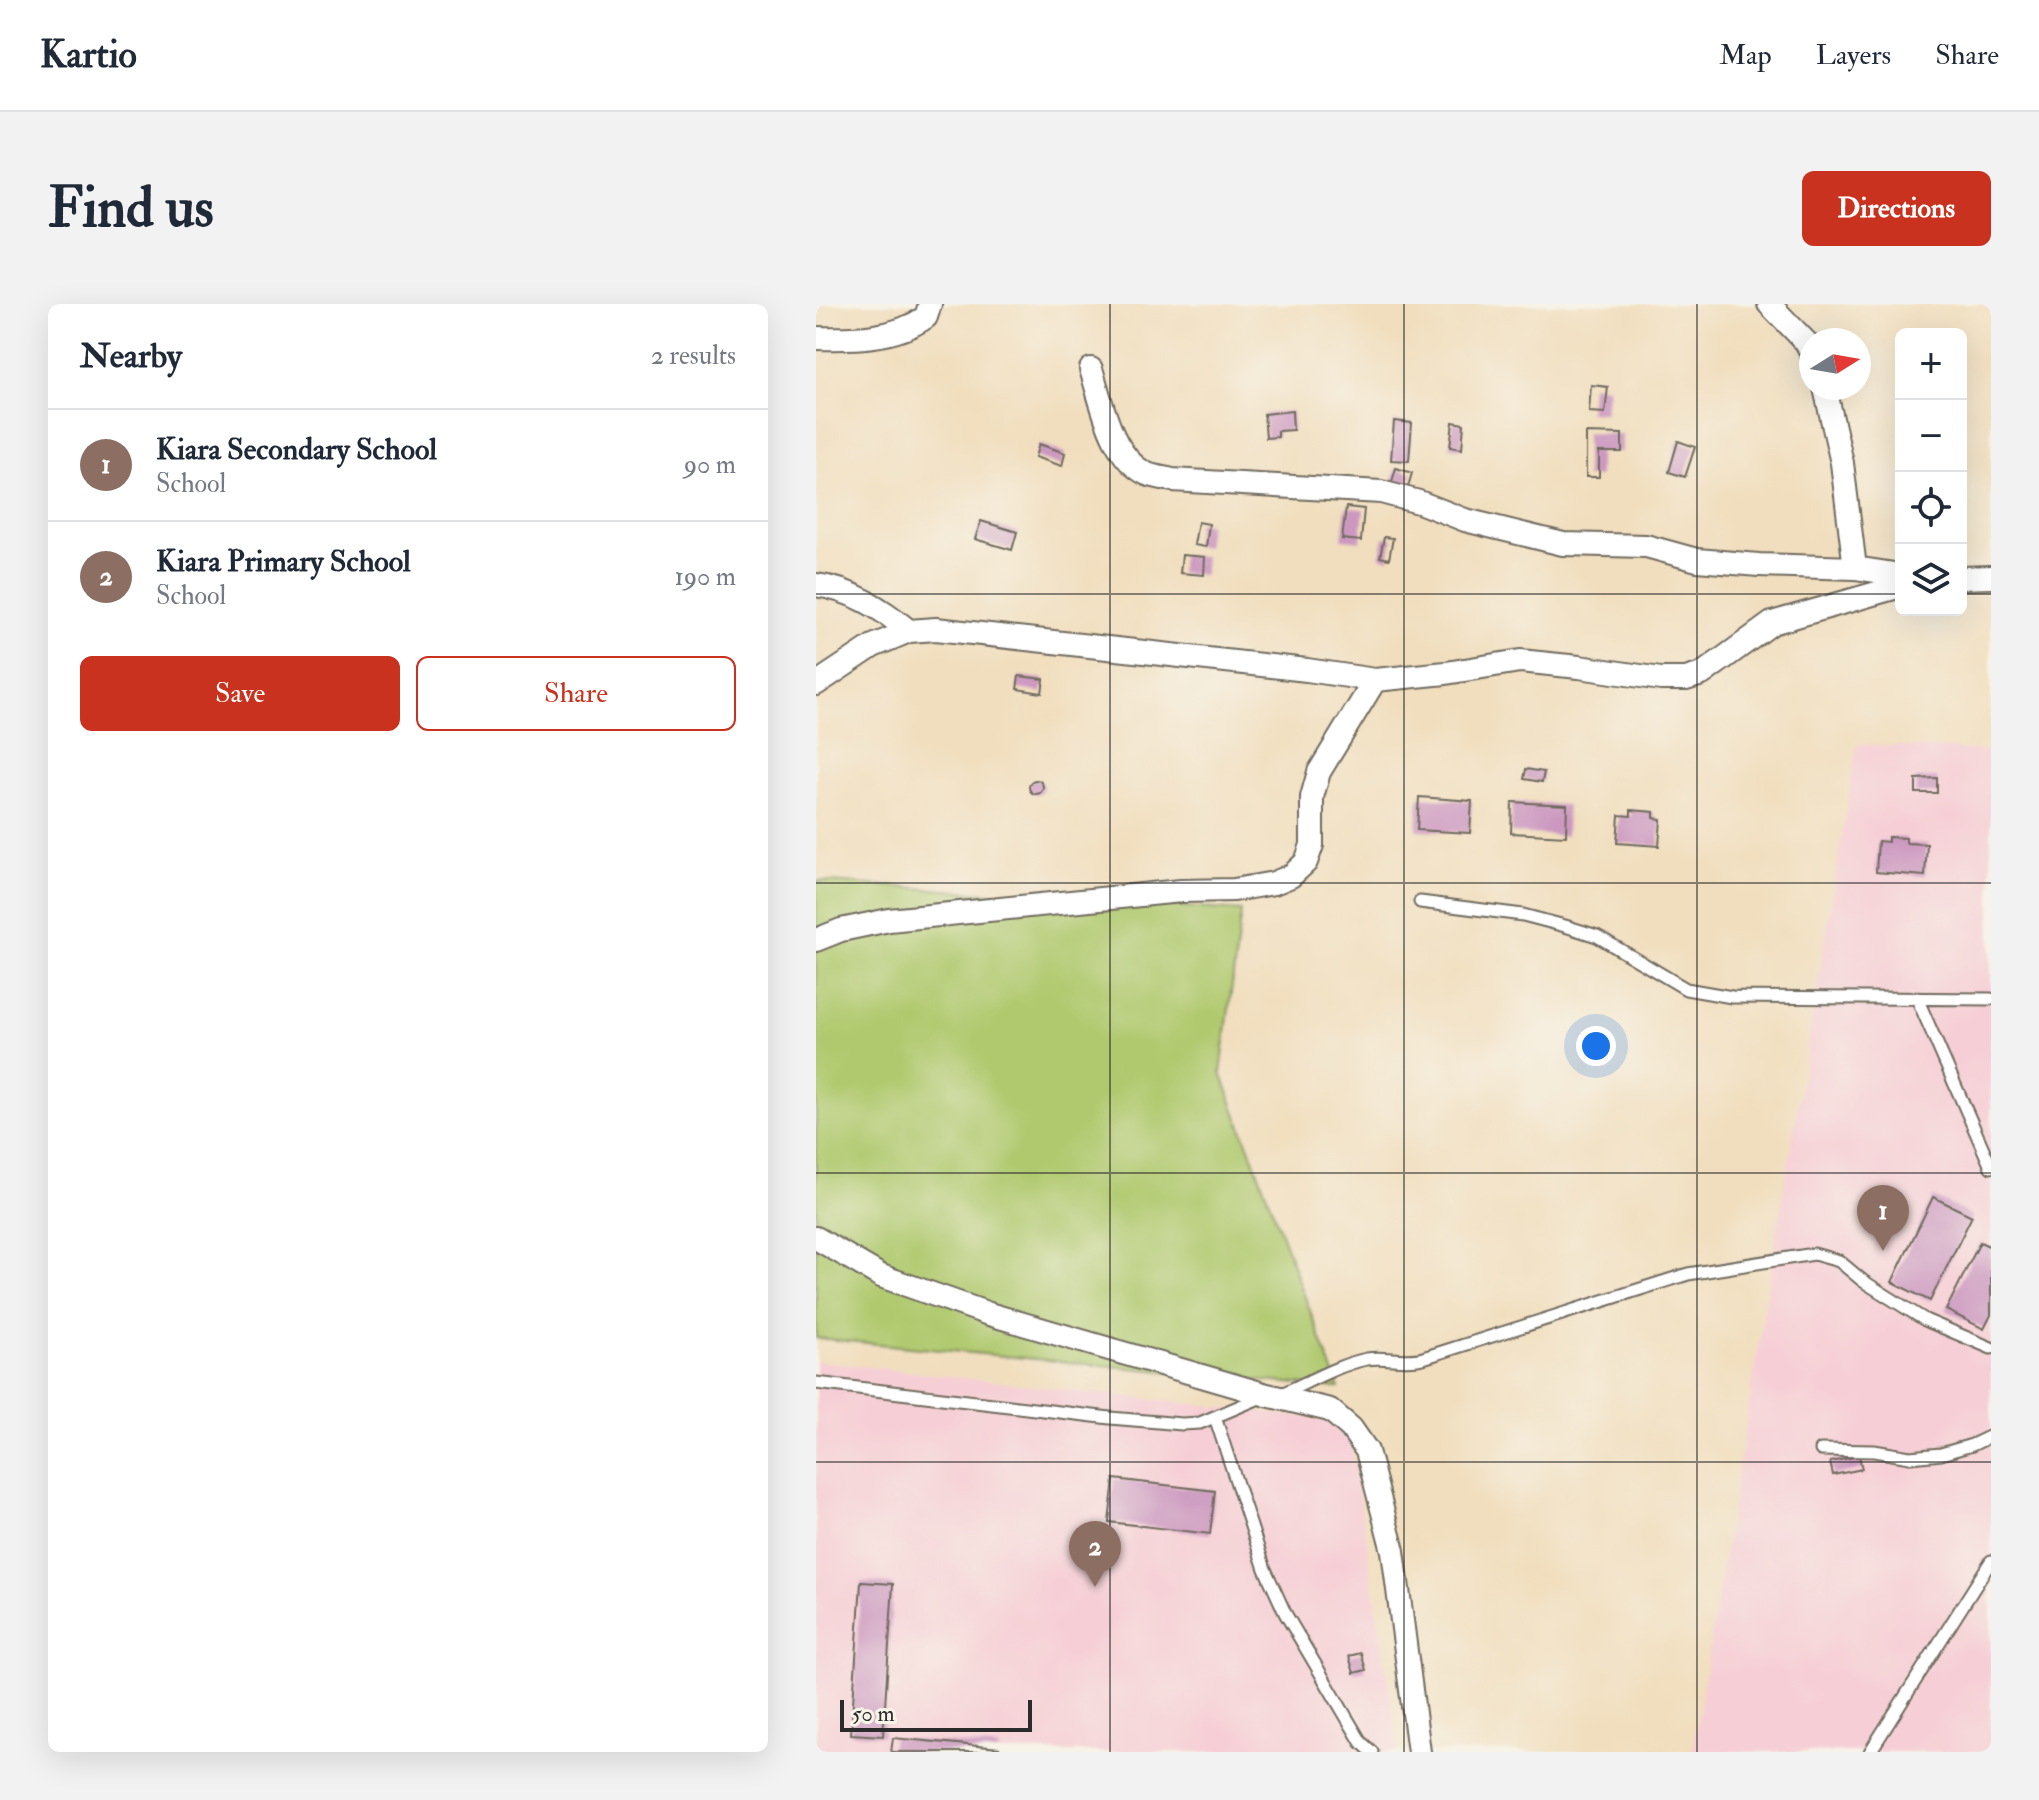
<!DOCTYPE html>
<html lang="en">
<head>
<meta charset="utf-8">
<style>
  :root { --surface:#fff; --page:#f2f2f3; --text:#1f2937; --muted:#747a83; --line:#e0e1e3; --accent:#c8321e }
  body { margin:0; font-family:"IM FELL Double Pica",serif; background:var(--page); color:var(--text) }
  .controls { position:absolute; right:24px; top:24px; display:grid; overflow:hidden; border-radius:12px; box-shadow:0 8px 32px #0002 }
  .controls button { width:72px; height:72px; display:grid; place-items:center; padding:0; border:0; border-bottom:2px solid var(--line); background:var(--surface); color:var(--text); font:40px sans-serif }
  .compass { position:absolute; left:983px; top:24px; width:72px; height:72px; border-radius:50%; background:var(--surface); box-shadow:0 8px 32px #0002; rotate:79deg }
  .scale { position:absolute; left:24px; bottom:20px; width:192px; box-sizing:border-box; padding-left:8px; border:4px solid #2b2b2b; border-top:0; font-size:22px; line-height:28px; white-space:nowrap; color:#2b2b2b; -webkit-text-stroke:6px #f7f3e8; paint-order:stroke }
  .you { position:absolute; left:780px; top:742px; width:28px; height:28px; margin:-20px; border:6px solid #fff; border-radius:50%; background:#1a73e8; box-shadow:0 0 0 12px #1a73e833 }
  .badge { display:grid; place-items:center; width:52px; height:52px; border-radius:50%; background:var(--accent); color:#fff; font-size:26px; font-weight:700 }
  .pin { position:absolute; translate:-50% -66px; filter:drop-shadow(0 2px 4px #0008) }
  .pin::after { content:''; position:absolute; top:42px; width:28px; height:24px; background:inherit; clip-path:polygon(0 0,100% 0,50% 100%) }
  .list { margin:0; padding:0; list-style:none }
  h2 { display:flex; justify-content:space-between; align-items:center; height:104px; margin:0; padding:0 32px; font-size:34px }
  h2 small { font-size:26px; font-weight:400; color:var(--muted) }
  .list li { display:grid; grid-template-columns:52px 1fr auto; gap:24px; align-items:center; box-sizing:border-box; height:112px; padding:0 32px; border-top:2px solid var(--line) }
  .list b { display:block; font-size:30px; white-space:nowrap }
  .list p { margin:0; font-size:26px; white-space:nowrap; color:var(--muted) }
  .list em { font-size:26px; font-style:normal; color:var(--muted) }
  .actions { display:flex; gap:16px; padding:24px 32px }
  .actions a { flex:1; padding:18px 0; border:2px solid var(--accent); border-radius:12px; text-align:center; font-size:28px; color:var(--accent) }
  .actions .main { background:var(--accent); color:#fff }
  .icon { flex:none; width:44px; height:44px; fill:none; stroke:currentColor; stroke-width:2; stroke-linecap:round; stroke-linejoin:round }
  .map { position:relative; flex:none; width:1175px; height:1448px; overflow:hidden; border-radius:12px }
  header { display:flex; align-items:center; gap:48px; box-sizing:border-box; height:112px; padding:0 40px; background:var(--surface); border-bottom:2px solid var(--line) }
  header strong { font-size:38px }
  nav { display:flex; gap:44px; margin-inline-start:auto; font-size:28px }
  .intro { display:flex; align-items:center; justify-content:space-between; box-sizing:border-box; height:192px; padding:0 48px }
  h1 { margin:0; font-size:56px }
  .button { padding:20px 36px; border-radius:12px; background:var(--accent); color:#fff; font-size:28px; font-weight:700 }
  main { display:flex; gap:48px; padding:0 48px }
  aside { flex:1; background:var(--surface); border-radius:12px; box-shadow:0 8px 32px #0002 }
  .map>svg:first-child { display:block }
  .built { fill:#f6cfd6 }
  .green { fill:#b0c96e; stroke:#6e7a4c; stroke-width:2 }
  .building { fill:#cc98c0 }
  .lines { fill:none; stroke-linecap:round; stroke-linejoin:round }
  .lane-casing { stroke:#706a5e; stroke-width:15 }
  .street-casing { stroke:#706a5e; stroke-width:26 }
  .lane { stroke:#fff; stroke-width:11 }
  .street { stroke:#fff; stroke-width:22 }
  .grid { fill:none; stroke:#2b2b2b; stroke-width:2; stroke-opacity:0.55 }
</style>
</head>
<body>
<header>
<strong>Kartio</strong>
<nav><a>Map</a><a>Layers</a><a>Share</a></nav>
</header>
<div class="intro"><h1>Find us</h1><a class="button">Directions</a></div>
<main>
<aside>
<h2>Nearby<small>2 results</small></h2>
<ul class="list">
<li><span class="badge" style="background:#8d6e63">1</span><div><b>Kiara Secondary School</b><p>School</p></div><em>90 m</em></li>
<li><span class="badge" style="background:#8d6e63">2</span><div><b>Kiara Primary School</b><p>School</p></div><em>190 m</em></li>
</ul>
<div class="actions"><a class="main">Save</a><a>Share</a></div>
</aside>
<div class="map">
<svg width="1175" height="1448" viewBox="0 0 1175 1448">
  <rect width="100%" height="100%" fill="#f7f3e8"/>
  <filter id="ink" filterUnits="userSpaceOnUse"><feTurbulence type="fractalNoise" baseFrequency=".0125" numOctaves="2"/><feDisplacementMap in="SourceGraphic" scale="16" xChannelSelector="R" yChannelSelector="G"/><feConvolveMatrix kernelMatrix="1 2 1 2 8 2 1 2 1" color-interpolation-filters="sRGB"/></filter>
  <filter id="wash" filterUnits="userSpaceOnUse"><feTurbulence type="fractalNoise" baseFrequency=".006" numOctaves="4" result="noise"/><feDisplacementMap in="SourceGraphic" scale="32" xChannelSelector="R" yChannelSelector="G"/><feGaussianBlur stdDeviation="1.8" result="paint"/><feColorMatrix in="noise" values="0 0 0 0 0 0 0 0 0 0 0 0 0 0 0 0 0 1.4 0 .05"/><feComposite in="paint" operator="in"/></filter>
  <g filter="url(#wash)">
    <rect width="100%" height="100%" fill="#f1debe"/>
    <path class="built" d="M1041 440 1175 447V1448H876Z
      M0 1057 532 1118 583 1448H0Z"/>
    <path class="green" d="M0 577 425 607 405 769 523 1084 0 1034Z"/>
    <g id="blocks">
      <path class="building" d="M775 81 792 83 789 109 773 108Z
        M476 107 477 126 462 127V133L450 134 448 110Z
        M578 117 596 119 593 157 575 156Z
        M637 118 648 120 646 145 634 143Z
        M770 129 806 130V148H783V173H770Z
        M862 137 879 143 869 173 853 168Z
        M223 140 249 149 246 162 219 153Z
        M580 164 596 169 587 200 571 195Z
        M530 203 548 205 545 237 526 235Z
        M165 217 201 228 196 246 159 235Z
        M382 218 393 220 390 243 378 241Z
        M568 233 577 234 573 255 564 253Z
        M366 251 389 253 388 271 364 269Z
        M203 372 228 375 226 389 201 385Z
        M710 465 728 468 726 478 708 475Z
        M1121 474V489H1100V475Z
        M213 483a7 7 0 1 1 14 0a7 7 0 1 1-14 0Z
        M603 493 656 497 654 529 601 526Z
        M696 498 751 501 750 532 695 529Z
        M815 506 838 508V514L845 515 843 542 801 539 803 511 815 512Z
        M1072 533 1090 534V539L1111 540 1109 572 1060 568 1062 537 1072 538Z
        M1117 893 1156 912 1114 997 1076 978Z
        M1164 938 1175 943V1011L1168 1025 1130 1006Z
        M1043 1152 1046 1165 1017 1171 1014 1158Z
        M298 1175 399 1187 394 1230 293 1218Z
        M45 1278 77 1280 67 1432 35 1430Z
        M545 1349 550 1366 538 1369 533 1352Z
        M77 1434 183 1444 182 1448H75Z"/>
    </g>
  </g>
  <g filter="url(#ink)">
    <use href="#blocks" fill-opacity="0" stroke="#706a5e" stroke-width="2"/>
    <g class="lines">
      <defs>
        <path id="lane" d="M604 598 707 611 749 622 781 632 870 685 916 693 1175 695
          M1101 694 1175 863
          M0 1079 294 1114 366 1120 384 1119 448 1092
          M463 1091C491 1079 521 1061 551 1055 570 1052 588 1059 607 1054L872 970 998 950 1023 957 1047 977 1109 1016 1175 1044
          M399 1113 449 1265 469 1309 545 1438 556 1448
          M1005 1146 1058 1147 1094 1153 1125 1150 1156 1141 1175 1132
          M1054 1448 1175 1257"/>
        <path id="street" d="M953 0 990 38 995 48
          M0 34C37 35 79 35 110 13L114 0
          M275 65C286 99 295 153 331 170 339 173 348 174 356 176L565 188 603 198 649 216 747 240 830 242 881 256 943 261 1039 264 1085 271
          M1009 84 1026 159 1039 264
          M1145 274 1175 273
          M0 281C37 286 65 304 93 327
          M0 380 57 342 93 327 120 325 491 366 559 376 630 369 704 357 763 363 845 375H870L886 370 956 319 1085 282
          M0 636 25 626 73 616 365 587 418 586 458 579 475 572 490 558 496 541V493L503 468 559 376
          M0 934 65 972 173 1010 451 1091 514 1106 535 1124 551 1147 577 1247 603 1448"/>
      </defs>
      <use href="#lane" class="lane-casing"/>
      <use href="#street" class="street-casing"/>
      <use href="#lane" class="lane"/>
      <use href="#street" class="street"/>
    </g>
  </g>
  <path class="grid" d="M294 0V1448M588 0V1448M881 0V1448M0 290H1085M1145 290H1175M0 579H1175M0 869H1175M0 1158H1175"/>
</svg>
<div class="controls">
<button>+</button>
<button>−</button>
<button><svg class="icon" aria-label="locate" viewBox="0 0 24 24"><circle cx="12" cy="12" r="6"/><path d="M12 2v4M12 18v4M2 12h4M18 12h4"/></svg></button>
<button><svg class="icon" aria-label="layers" viewBox="0 0 24 24"><path d="M12 4l9 5-9 5-9-5zM3 14l9 5 9-5"/></svg></button>
</div>
<svg class="compass" viewBox="-18 -18 36 36"><path d="M0-13l5 13h-10z" fill="#e53935"/><path d="M0 13l5-13h-10z" fill="#747a83"/></svg>
<div class="scale">50 m</div>
<div class="you"></div>
<div class="pin badge" style="left:1067px;top:947px;background:#8d6e63">1</div>
<div class="pin badge" style="left:279px;top:1283px;background:#8d6e63">2</div>
</div>
</main>
</body>
</html>
